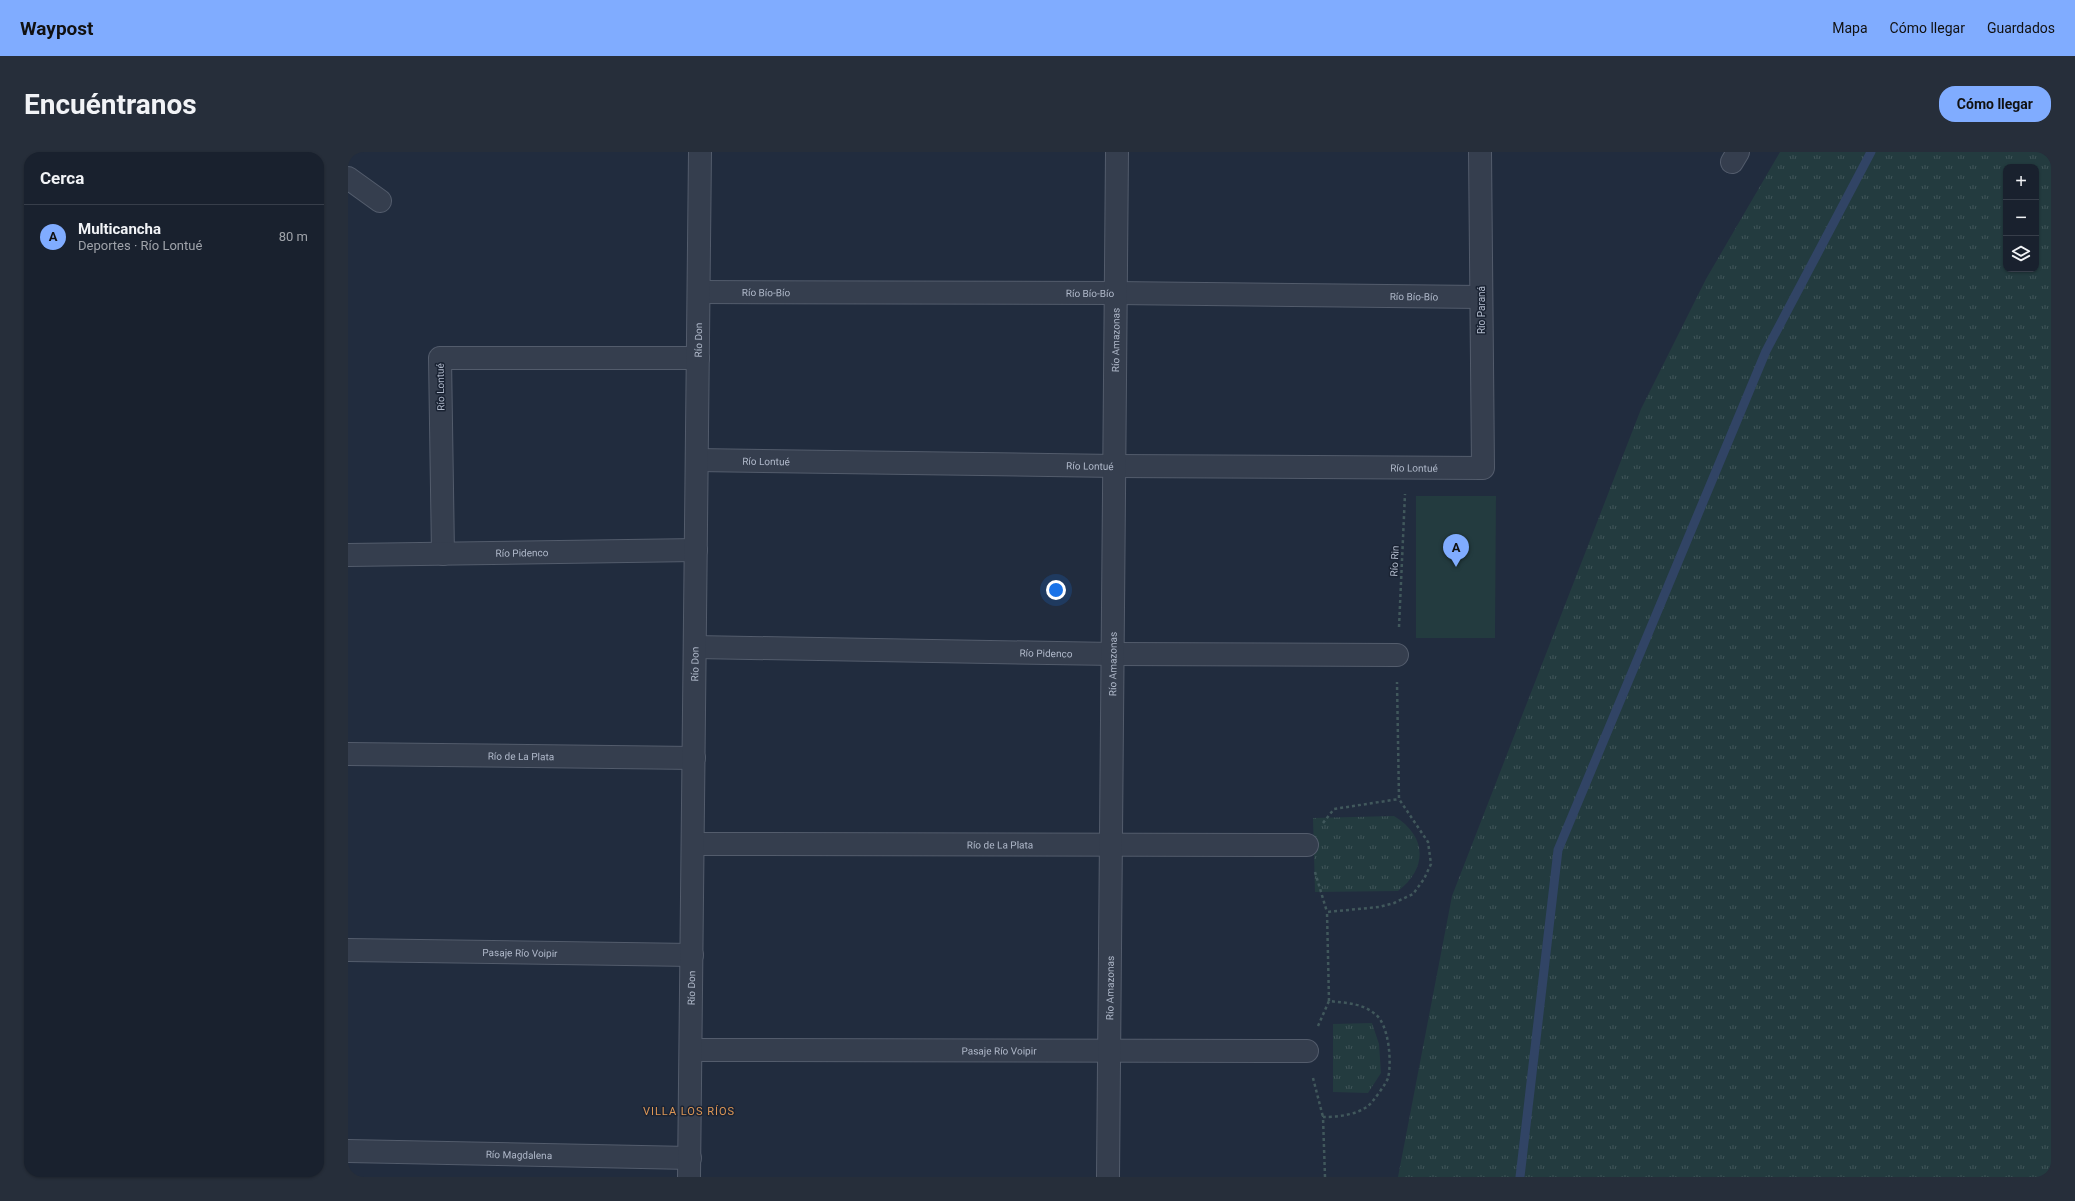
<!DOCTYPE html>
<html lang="es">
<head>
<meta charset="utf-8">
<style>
  :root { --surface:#19212e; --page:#262e3a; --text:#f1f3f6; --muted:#9fa3aa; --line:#373e4a; --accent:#80acff }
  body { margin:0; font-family:Roboto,sans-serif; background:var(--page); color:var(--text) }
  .controls { position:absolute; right:12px; top:12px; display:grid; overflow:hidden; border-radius:8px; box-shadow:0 1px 3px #0004 }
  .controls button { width:36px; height:36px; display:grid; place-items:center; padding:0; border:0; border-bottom:1px solid var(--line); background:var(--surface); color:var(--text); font:20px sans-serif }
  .you { position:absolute; left:708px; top:438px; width:14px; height:14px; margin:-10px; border:3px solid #fff; border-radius:50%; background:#1a73e8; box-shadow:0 0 0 6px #1a73e833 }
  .badge { display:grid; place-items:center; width:26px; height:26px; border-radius:50%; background:var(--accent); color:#111; font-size:13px; font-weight:700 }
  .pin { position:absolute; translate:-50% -33px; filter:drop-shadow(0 1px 2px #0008) }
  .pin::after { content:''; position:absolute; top:21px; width:14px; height:12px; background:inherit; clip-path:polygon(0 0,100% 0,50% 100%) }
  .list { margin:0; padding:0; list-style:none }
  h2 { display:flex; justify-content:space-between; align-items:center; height:52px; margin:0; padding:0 16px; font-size:17px }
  h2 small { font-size:13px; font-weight:400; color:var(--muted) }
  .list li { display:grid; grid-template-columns:26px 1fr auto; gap:12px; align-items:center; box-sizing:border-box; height:64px; padding:0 16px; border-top:1px solid var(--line) }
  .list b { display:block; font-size:15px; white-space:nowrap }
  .list p { margin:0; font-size:13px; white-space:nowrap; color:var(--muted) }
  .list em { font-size:13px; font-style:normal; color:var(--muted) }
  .icon { flex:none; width:22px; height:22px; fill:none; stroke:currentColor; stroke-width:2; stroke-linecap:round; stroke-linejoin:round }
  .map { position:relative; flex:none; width:1703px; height:1025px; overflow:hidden; border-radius:16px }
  header { display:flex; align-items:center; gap:24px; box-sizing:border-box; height:56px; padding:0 20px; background:var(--accent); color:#111 }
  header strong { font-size:19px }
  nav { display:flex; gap:22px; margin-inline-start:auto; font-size:14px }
  .intro { display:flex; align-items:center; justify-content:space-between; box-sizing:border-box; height:96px; padding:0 24px }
  h1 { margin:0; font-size:28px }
  .button { padding:10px 18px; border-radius:16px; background:var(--accent); color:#111; font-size:14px; font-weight:700 }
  main { display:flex; gap:24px; padding:0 24px }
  aside { flex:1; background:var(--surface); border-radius:16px; box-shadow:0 1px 3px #0004 }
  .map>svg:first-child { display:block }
  .grass { fill:url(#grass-tufts); fill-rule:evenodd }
  .pitch { fill:#233b3f }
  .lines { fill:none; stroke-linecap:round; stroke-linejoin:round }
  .stream { stroke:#314465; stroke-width:9 }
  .minor-casing { stroke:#535c6c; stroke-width:24 }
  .tertiary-casing { stroke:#535c6c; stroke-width:24 }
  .path { stroke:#41585c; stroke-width:2.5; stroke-dasharray:3 3; stroke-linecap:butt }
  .minor { stroke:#353e4e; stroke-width:22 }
  .tertiary { stroke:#353e4e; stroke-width:22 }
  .labels { text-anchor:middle; stroke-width:3; stroke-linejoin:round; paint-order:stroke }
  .street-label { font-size:10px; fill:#b0b9ca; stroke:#1a2333 }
  .neighbourhood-label { font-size:11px; letter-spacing:1px; fill:#de9756; stroke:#1a2333 }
</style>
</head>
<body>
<header>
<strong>Waypost</strong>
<nav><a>Mapa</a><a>Cómo llegar</a><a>Guardados</a></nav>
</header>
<div class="intro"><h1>Encuéntranos</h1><a class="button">Cómo llegar</a></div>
<main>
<aside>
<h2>Cerca<small></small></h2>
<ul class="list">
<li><span class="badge">A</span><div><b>Multicancha</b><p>Deportes · Río Lontué</p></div><em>80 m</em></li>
</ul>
</aside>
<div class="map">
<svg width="1703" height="1025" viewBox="0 0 1703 1025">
  <defs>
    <pattern id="grass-tufts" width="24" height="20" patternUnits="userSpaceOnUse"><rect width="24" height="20" fill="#233b3f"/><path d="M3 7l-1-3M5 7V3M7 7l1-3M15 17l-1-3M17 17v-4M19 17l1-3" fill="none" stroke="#405559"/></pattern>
  </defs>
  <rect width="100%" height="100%" fill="#212c3e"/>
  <path class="grass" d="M1432 0H1703V1025H1050L1104 744 1293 257 1358 127ZM1658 15H1688V117H1658Z
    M1046 664C1079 684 1080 716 1050 739L967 740 965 666Z
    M1024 871 1031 892 1033 921 1020 941 985 940V872Z"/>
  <path class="pitch" d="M1068 344H1148L1147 486H1068Z"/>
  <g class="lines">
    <path class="stream" d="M1172 1025 1210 698 1418 199 1523 0"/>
    <defs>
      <g id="minor">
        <path d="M1384 10 1390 0"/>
        <path d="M0 26 32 49"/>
        <path id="s1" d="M351 140 768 141 1133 145"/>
        <path id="s2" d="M349 308 767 314 1135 316 1132 0"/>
        <path d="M95 402 92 206H350"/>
        <path id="s3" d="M0 403 348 398"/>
        <path id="s4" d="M347 495 765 502 1049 503"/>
        <path id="s5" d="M0 602 346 606"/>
        <path id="s6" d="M345 692 959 693"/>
        <path id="s7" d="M0 798 344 803"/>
        <path id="s8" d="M343 898 959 899"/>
        <path id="s9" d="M0 999 342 1006"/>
        <path id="s10" d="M760 1025 769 0"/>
      </g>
      <g id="tertiary">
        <path id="s11" d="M341 1025 352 0"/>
      </g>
    </defs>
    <use href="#minor" class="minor-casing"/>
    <use href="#tertiary" class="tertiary-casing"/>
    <path class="path" d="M1051 475 1057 342
      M975 671 986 657 1051 647
      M967 720 979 760
      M970 874 981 849
      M965 926 975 965
      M977 1025 975 965C989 965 1010 963 1021 953 1025 950 1039 930 1040 926 1044 910 1041 872 1027 862 1014 851 998 851 981 849L979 760 1031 755 1046 751 1065 742 1076 727 1083 712 1080 690 1051 647 1049 530"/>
    <use href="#minor" class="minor"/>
    <use href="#tertiary" class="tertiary"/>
  </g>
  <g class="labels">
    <g class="street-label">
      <text dy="4" stroke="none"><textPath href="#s1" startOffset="67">Río Bío-Bío</textPath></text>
      <text dy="4" stroke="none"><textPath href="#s1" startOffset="391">Río Bío-Bío</textPath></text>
      <text dy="4" stroke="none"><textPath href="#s1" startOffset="715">Río Bío-Bío</textPath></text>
      <text transform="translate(1133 158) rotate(-90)" y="4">Río Paraná</text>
      <text dy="4" stroke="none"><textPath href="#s11" startOffset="837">Río Don</textPath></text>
      <text dy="4" stroke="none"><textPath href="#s10" startOffset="837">Río Amazonas</textPath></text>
      <text transform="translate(92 235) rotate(-91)" y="4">Río Lontué</text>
      <text dy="4" stroke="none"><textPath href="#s2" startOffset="69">Río Lontué</textPath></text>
      <text dy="4" stroke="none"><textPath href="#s2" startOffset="393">Río Lontué</textPath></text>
      <text dy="4" stroke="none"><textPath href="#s2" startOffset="717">Río Lontué</textPath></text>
      <text dy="4" stroke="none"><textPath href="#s3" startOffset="174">Río Pidenco</textPath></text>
      <text transform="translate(1046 409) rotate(-87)" y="4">Río Rin</text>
      <text dy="4" stroke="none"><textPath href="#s4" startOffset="351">Río Pidenco</textPath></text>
      <text dy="4" stroke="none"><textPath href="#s11" startOffset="513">Río Don</textPath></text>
      <text dy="4" stroke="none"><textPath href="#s10" startOffset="513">Río Amazonas</textPath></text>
      <text dy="4" stroke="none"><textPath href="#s5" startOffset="173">Río de La Plata</textPath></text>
      <text dy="4" stroke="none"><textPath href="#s6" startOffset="307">Río de La Plata</textPath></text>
      <text dy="4" stroke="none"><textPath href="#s7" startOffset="172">Pasaje Río Voipir</textPath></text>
      <text dy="4" stroke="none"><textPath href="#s11" startOffset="189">Río Don</textPath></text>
      <text dy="4" stroke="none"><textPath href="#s10" startOffset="189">Río Amazonas</textPath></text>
      <text dy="4" stroke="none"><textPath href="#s8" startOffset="308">Pasaje Río Voipir</textPath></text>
      <text dy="4" stroke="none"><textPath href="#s9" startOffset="171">Río Magdalena</textPath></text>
    </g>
    <g class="neighbourhood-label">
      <text x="341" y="963">VILLA LOS RÍOS</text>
    </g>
  </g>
</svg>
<div class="controls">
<button>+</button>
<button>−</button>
<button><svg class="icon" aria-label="layers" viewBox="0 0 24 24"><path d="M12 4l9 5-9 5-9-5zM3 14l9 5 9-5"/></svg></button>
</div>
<div class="you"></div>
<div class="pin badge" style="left:1108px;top:415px">A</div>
</div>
</main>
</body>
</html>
